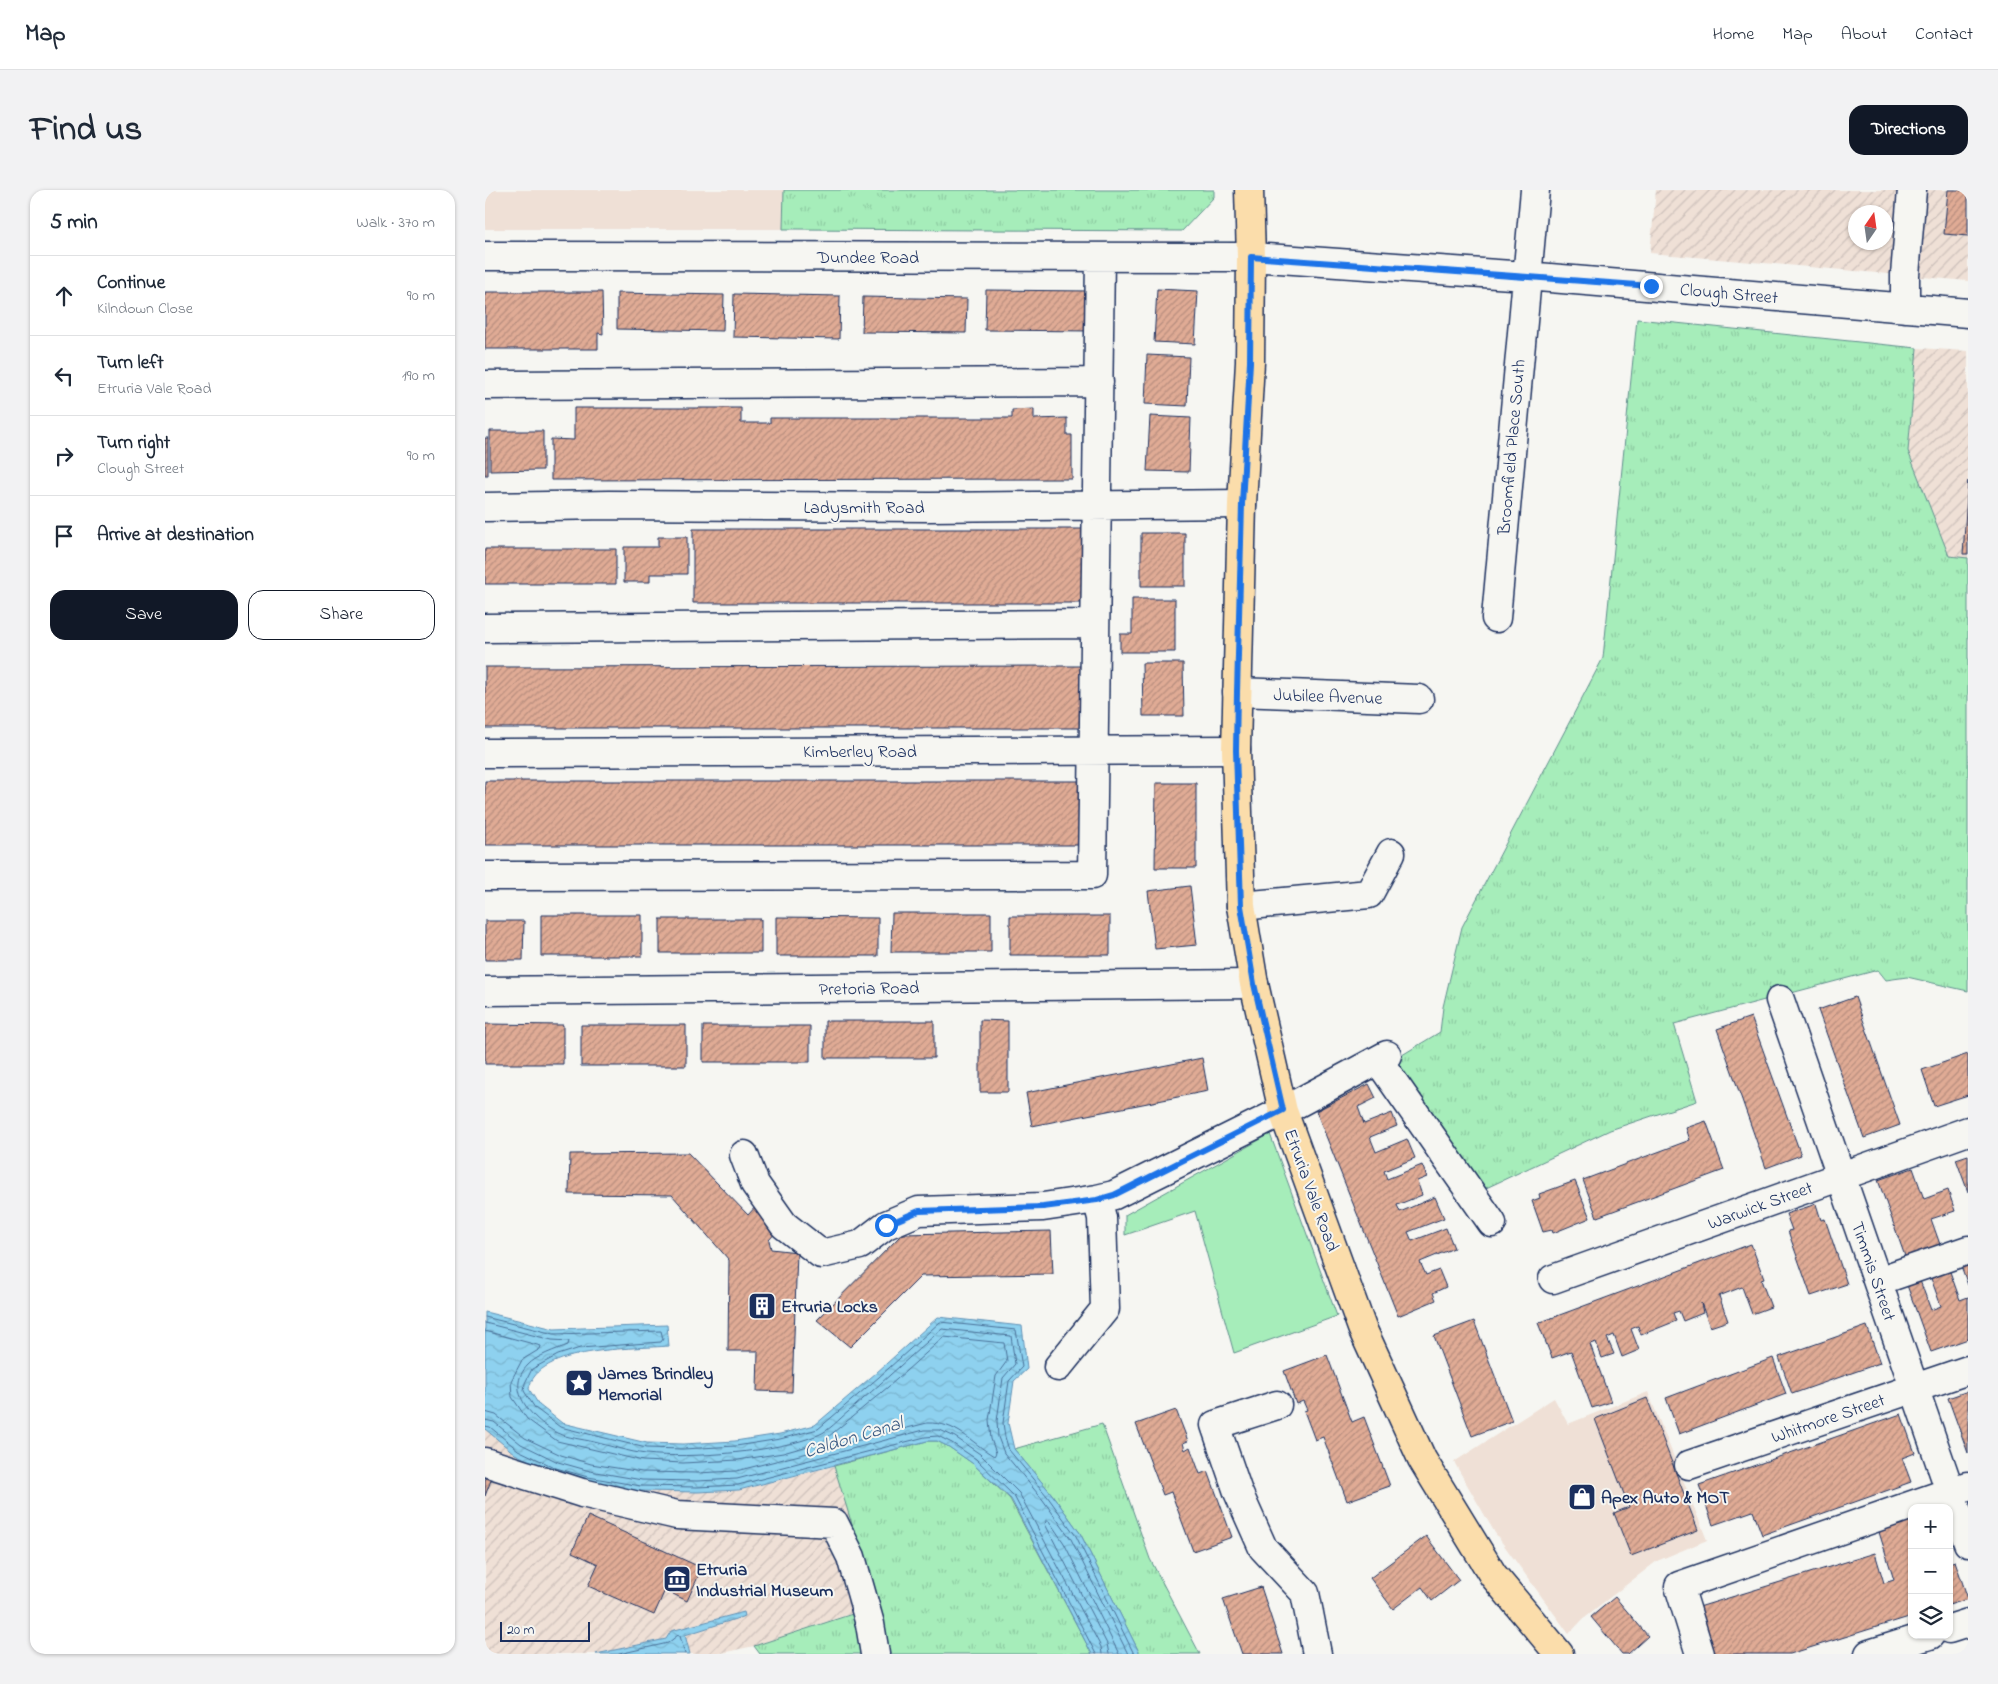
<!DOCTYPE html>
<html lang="en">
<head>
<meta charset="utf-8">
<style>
  :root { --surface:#fff; --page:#f2f2f3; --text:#1f2937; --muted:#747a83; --line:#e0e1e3; --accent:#111827 }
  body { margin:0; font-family:"Indie Flower",sans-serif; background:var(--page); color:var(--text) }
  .controls { position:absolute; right:15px; bottom:15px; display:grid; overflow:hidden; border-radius:10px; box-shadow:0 1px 4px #0004 }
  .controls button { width:45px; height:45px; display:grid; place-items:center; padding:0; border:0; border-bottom:1px solid var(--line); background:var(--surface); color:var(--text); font:25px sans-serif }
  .compass { position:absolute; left:1363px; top:15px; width:45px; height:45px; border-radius:50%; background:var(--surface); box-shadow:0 1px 4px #0004; rotate:13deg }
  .scale { position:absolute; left:15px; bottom:12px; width:90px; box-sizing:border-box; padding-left:5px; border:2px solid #1b2f5e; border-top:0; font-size:14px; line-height:18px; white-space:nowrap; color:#1b2f5e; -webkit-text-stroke:4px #f6f6f2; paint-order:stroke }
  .stop { position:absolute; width:15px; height:15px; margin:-11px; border:4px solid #1a73e8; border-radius:50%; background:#fff }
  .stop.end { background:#1a73e8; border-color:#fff; box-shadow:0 1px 5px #0008 }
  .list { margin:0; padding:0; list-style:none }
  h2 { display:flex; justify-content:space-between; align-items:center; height:65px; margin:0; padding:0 20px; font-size:21px }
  h2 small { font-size:16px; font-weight:400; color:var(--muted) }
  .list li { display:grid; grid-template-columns:32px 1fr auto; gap:15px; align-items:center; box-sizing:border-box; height:80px; padding:0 20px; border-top:1px solid var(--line) }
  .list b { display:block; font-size:19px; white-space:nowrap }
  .list p { margin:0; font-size:16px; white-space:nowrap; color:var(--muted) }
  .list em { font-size:16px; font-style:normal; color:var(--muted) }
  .actions { display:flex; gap:10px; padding:15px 20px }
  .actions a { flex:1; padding:11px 0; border:1px solid var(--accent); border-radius:15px; text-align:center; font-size:18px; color:var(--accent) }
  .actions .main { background:var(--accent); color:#fff }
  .icon { flex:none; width:28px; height:28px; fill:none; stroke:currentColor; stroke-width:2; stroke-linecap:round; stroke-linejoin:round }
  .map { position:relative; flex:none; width:1483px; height:1464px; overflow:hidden; border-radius:15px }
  header { display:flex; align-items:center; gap:30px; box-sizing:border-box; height:70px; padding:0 25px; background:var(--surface); border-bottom:1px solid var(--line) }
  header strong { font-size:24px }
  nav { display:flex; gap:28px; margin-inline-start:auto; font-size:18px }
  .intro { display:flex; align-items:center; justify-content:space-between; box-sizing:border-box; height:120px; padding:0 30px }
  h1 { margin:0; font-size:35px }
  .button { padding:12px 22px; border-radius:15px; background:var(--accent); color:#fff; font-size:18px; font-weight:700 }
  main { display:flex; gap:30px; padding:0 30px }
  aside { flex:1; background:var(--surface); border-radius:15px; box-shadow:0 1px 4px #0004 }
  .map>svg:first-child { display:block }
  .built { fill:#efe0d6 }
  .industrial { fill:url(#industrial-furrows); fill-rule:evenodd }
  .grass { fill:#a6edba; stroke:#608e8c }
  .park { fill:url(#park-tufts); stroke:#608e8c }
  .water { fill:url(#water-waves); stroke:#6090b5 }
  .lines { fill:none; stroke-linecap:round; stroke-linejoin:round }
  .shore { stroke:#497098; stroke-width:1 }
  .building { fill:url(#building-hatch); stroke:#1b2f5e }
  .minor-casing { stroke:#1b2f5e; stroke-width:31 }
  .major-casing { stroke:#1b2f5e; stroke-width:31 }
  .minor { stroke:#f6f6f2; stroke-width:28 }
  .major { stroke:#fbddab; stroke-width:28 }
  .route { stroke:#1a73e8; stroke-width:6 }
  .labels { text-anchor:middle; stroke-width:4; stroke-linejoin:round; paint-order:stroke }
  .street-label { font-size:18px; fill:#1b2f5e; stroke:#f6f6f2 }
  .poi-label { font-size:18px; font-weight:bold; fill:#1b2f5e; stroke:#f6f6f2; text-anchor:start }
  .water-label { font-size:19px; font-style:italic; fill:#385882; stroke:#f6f6f2 }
</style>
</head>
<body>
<header>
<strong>Map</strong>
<nav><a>Home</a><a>Map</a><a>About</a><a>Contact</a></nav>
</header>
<div class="intro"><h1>Find us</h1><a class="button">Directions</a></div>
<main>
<aside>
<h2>5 min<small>Walk · 370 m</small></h2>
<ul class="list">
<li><svg class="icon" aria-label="ahead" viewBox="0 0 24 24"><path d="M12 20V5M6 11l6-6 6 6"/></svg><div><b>Continue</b><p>Kilndown Close</p></div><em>90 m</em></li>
<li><svg class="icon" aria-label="left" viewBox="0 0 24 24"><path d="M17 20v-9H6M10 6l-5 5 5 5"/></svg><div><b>Turn left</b><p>Etruria Vale Road</p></div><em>190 m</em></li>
<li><svg class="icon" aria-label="right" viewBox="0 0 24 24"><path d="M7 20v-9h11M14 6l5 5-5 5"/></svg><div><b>Turn right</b><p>Clough Street</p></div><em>90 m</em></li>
<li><svg class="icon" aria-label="arrive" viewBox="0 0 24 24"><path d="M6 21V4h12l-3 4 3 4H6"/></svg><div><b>Arrive at destination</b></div></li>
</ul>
<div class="actions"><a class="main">Save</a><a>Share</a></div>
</aside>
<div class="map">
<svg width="1483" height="1464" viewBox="0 0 1483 1464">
  <defs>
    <pattern id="industrial-furrows" width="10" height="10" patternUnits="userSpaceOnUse" patternTransform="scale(1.25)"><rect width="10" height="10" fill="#efe0d6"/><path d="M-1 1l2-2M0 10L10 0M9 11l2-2" fill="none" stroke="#ccc0ba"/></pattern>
    <pattern id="park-tufts" width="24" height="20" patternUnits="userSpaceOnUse" patternTransform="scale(1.25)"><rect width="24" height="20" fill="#a6edba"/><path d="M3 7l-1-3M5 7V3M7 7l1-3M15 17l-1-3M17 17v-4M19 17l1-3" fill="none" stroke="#8ecca2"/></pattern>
    <pattern id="water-waves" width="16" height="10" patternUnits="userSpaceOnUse" patternTransform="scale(1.25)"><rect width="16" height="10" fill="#8ed1ef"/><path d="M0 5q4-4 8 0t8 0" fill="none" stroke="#7ab4cf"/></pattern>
    <pattern id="building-hatch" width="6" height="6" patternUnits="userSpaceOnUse" patternTransform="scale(1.25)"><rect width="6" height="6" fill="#e0ab95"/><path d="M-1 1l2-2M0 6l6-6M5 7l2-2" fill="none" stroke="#b58c7d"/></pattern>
  </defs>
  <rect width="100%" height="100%" fill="#f6f6f2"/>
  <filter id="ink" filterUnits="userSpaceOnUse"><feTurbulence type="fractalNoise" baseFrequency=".02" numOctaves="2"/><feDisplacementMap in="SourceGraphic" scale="10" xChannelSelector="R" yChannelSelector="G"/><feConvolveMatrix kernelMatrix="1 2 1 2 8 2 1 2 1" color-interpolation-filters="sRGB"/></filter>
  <g filter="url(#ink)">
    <path class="built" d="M0 0H299L298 39H0Z
      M1163 1202 1222 1350 1172 1371 1101 1426 1084 1444 1010 1343 969 1272 1069 1208 1083 1234Z"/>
    <path class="industrial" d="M1171 0H1483V91L1165 63ZM1370 22H1400V52H1370Z
      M1432 158 1483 161V368L1464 366 1423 261Z
      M0 1239 30 1264 102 1292 155 1301 213 1302 254 1300 349 1276 392 1415 269 1456 232 1464H205L200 1445 260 1426 181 1449 111 1464H0Z"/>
    <path class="grass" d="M785 944 852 1126 749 1163 710 1021 640 1045V1025Z"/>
    <path class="park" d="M299 0H729V7L697 41 310 39H298Z
      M1152 129 1432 158 1423 261 1464 366 1483 368V801L1422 787 1401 790 1393 780 1189 834 1212 911 1125 940 999 999 904 873 955 842 958 817 977 737 1118 468Z
      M617 1234 665 1369 715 1464H655L595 1343 566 1303 529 1259Z
      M442 1251H452L464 1257 487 1273 525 1309 607 1464H275L269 1456 392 1416 349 1276Z"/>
    <path class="water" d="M0 1122 69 1139 182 1135 184 1156C150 1159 51 1156 44 1199L54 1215 77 1233 162 1253 198 1254 250 1251 295 1244 330 1235 391 1183 453 1127 537 1136 542 1179 529 1191 523 1233 529 1259 566 1303 595 1343 655 1464H607L526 1309 487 1273 464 1257 452 1251H442L254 1300 213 1302 155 1301 102 1292 69 1283 30 1264 0 1239Z
      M259 1422 260 1426 200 1445 205 1464H111L181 1449 186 1441Z"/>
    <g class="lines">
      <path class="shore" d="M0 1127 69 1144 176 1141 178 1149 176 1152 95 1158 73 1165 47 1179 40 1193 39 1201 50 1218 75 1237 161 1258 198 1259 251 1256 295 1249 333 1239 394 1187 455 1132 531 1140 537 1177 524 1191 518 1233 520 1247 524 1260 562 1306 591 1346 649 1464
        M0 1133 67 1150 84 1151 83 1155C72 1159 51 1166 43 1175 18 1200 49 1231 72 1243 83 1248 97 1249 109 1252 126 1256 144 1262 161 1264 205 1269 292 1262 333 1245 344 1241 354 1229 363 1222 395 1195 425 1166 457 1139L526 1146 530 1174 518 1188 512 1231 513 1247 519 1263 558 1310 586 1349 643 1464
        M0 1141 56 1156 55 1159 37 1170 26 1191 27 1207 42 1229 72 1251 158 1271 198 1273 253 1270 298 1263 337 1252 403 1197 459 1147 519 1153 522 1171 511 1186 504 1230 506 1249 511 1263 509 1266C485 1252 472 1232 442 1233L251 1281 212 1283 157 1282 106 1274 76 1265 40 1248 11 1225 0 1222
        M0 1230 9 1232 36 1254 73 1272 105 1281 157 1290 212 1291 252 1289 439 1240H455L470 1247 495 1264 534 1303 616 1457 617 1464
        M0 1236 5 1237 33 1260 71 1278 103 1287 156 1296 212 1297 253 1295 440 1247 453 1246 467 1253 491 1269 529 1306 611 1464
        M134 1464 183 1453 193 1445 195 1446 200 1464
        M624 1464 622 1454 560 1334 561 1331H564L579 1353 634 1464"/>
    </g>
    <path class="building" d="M1463 0H1483V46L1459 44Z
      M672 99 713 101 710 154 669 152Z
      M501 100 606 101 605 141 500 140Z
      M0 102H117L118 144 113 143V159H0Z
      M132 103 239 105 238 141 132 139Z
      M249 104 355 106 354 149 248 147Z
      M378 107 482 109 481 143 377 142Z
      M662 165 704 167 702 216 660 214Z
      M89 218H256V233H285V228H527V220L549 219V229L582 228V245H587V289L66 290V249L89 250Z
      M665 226 706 228 704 282 662 281Z
      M5 241H58V280L5 281Z
      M0 248H3V285H0Z
      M1483 291V364H1478Z
      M208 339H597V413H208Z
      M656 343H700V396H656Z
      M173 347H202V384H165V392H139V357H173Z
      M0 359H131V394H0Z
      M647 409H690V462H635V444H647Z
      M657 473H698L699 526H658Z
      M596 476V538H0V477Z
      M0 591H603V655H0Z
      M671 593H711V678H670Z
      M705 696 712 755 670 759 663 701Z
      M407 723H506V762H406Z
      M56 725H157V766H56Z
      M525 726H625V765H525Z
      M291 727 393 728V766H291Z
      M175 729H276V763H175Z
      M0 731H39L38 770H0Z
      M1370 807 1415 935 1379 948 1333 820Z
      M1266 827 1316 965 1281 978 1232 839Z
      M495 830 523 831V902H495Z
      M340 831H449V868H340Z
      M0 834 78 835V874H0Z
      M96 835H201V876H96Z
      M218 836H325V872H218Z
      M1483 864V905L1449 916 1437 880Z
      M717 868 723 901 547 936 541 903Z
      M884 894 891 908 873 917 879 934 907 923 912 936 885 947 891 962 922 949 930 968 899 981 902 989 937 975 942 987 932 991 937 1005 912 1015 915 1022 950 1007 959 1028 923 1042 927 1051 961 1038 969 1058 935 1072 941 1085 954 1080 961 1097 948 1103 951 1110 913 1126 831 921Z
      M1221 931 1239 980 1112 1027 1098 990 1205 950 1201 938Z
      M203 963 263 1025 272 1015 293 1040 284 1050 286 1059 312 1062 307 1202 272 1201 273 1161H243L244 1070 187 1005 84 1004 85 964Z
      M1483 965V1002L1471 969Z
      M1428 978 1439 1009 1463 1000 1470 1021 1446 1029 1457 1060 1422 1072 1393 990Z
      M1090 991 1105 1028 1068 1043 1067 1040 1058 1042 1047 1011 1055 1008 1054 1004Z
      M1331 1014 1336 1030 1340 1029 1362 1094 1326 1106 1303 1041 1307 1040 1301 1024Z
      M566 1041 568 1084 436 1086 365 1157 332 1130 417 1044Z
      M1266 1054 1279 1089 1276 1090 1286 1117 1267 1124 1257 1097 1234 1106 1243 1131 1225 1137 1216 1113 1218 1123 1198 1131 1194 1121 1188 1123 1191 1131 1156 1145 1153 1136 1146 1139 1154 1160 1137 1167 1129 1145 1122 1148 1129 1164 1117 1168 1111 1152 1105 1154 1126 1212 1107 1218 1086 1161 1067 1168 1053 1133Z
      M1483 1073V1095L1476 1076Z
      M1463 1076 1475 1110 1483 1107V1149L1446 1162 1418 1084 1431 1080 1446 1120 1456 1116 1444 1083Z
      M989 1131 1027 1231 987 1246 949 1146Z
      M1382 1136 1395 1173 1307 1204 1294 1167Z
      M842 1165 867 1232 879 1227 905 1296 862 1311 838 1247 830 1250 819 1221 822 1220 818 1211 811 1214 799 1181Z
      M1288 1168 1301 1204 1194 1244 1181 1208Z
      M1483 1201V1263L1463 1208Z
      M1162 1208 1213 1340 1146 1366 1129 1323 1144 1317 1110 1229Z
      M691 1220 703 1251 698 1253 700 1260 705 1257 715 1284 723 1281 747 1347 708 1361 686 1302 678 1305 651 1234Z
      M1416 1224 1430 1263 1417 1268 1426 1292 1277 1345 1268 1321 1228 1335 1214 1295Z
      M0 1282 8 1285 0 1306Z
      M103 1326 217 1378 202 1411 180 1400 169 1425 103 1396 113 1374 87 1362Z
      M1426 1329 1427 1426 1305 1464H1229L1214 1417 1390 1363 1399 1393 1409 1390 1393 1339Z
      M941 1346 974 1390 947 1411 937 1397 908 1419 885 1388Z
      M1470 1371 1483 1409 1464 1415V1373Z
      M776 1397 798 1464H757L738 1409Z
      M1130 1407 1163 1446 1143 1464H1137L1106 1427Z"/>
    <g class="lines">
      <defs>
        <path id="minor" d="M0 66 766 67 1041 86 1483 123
          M1420 118V85L1427 0
          M0 195 614 192
          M0 317 124 315 445 317 757 314
          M1011 428 1050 0
          M0 438 610 434
          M752 502 934 509
          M0 563 751 560
          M0 686 607 685 615 67
          M756 716 884 704 906 663
          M0 801 769 794
          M1295 810 1483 1353
          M893 870 1007 1033
          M259 965 270 994 299 1035 336 1064 375 1055 401 1035 434 1021 558 1017 612 1009 629 1005 798 921 902 865
          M1068 1089 1483 941
          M1393 1091 1483 1060
          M573 1177 620 1119 617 1028 612 1009
          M792 1215 730 1235 753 1302 778 1358 820 1403 832 1464
          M0 1272 97 1303 192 1325 349 1333 366 1367 385 1434 390 1464
          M1204 1275 1483 1180
          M1464 1439 1483 1433
          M1215 1464 1194 1396 1482 1296
          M1384 1464 1445 1445"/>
        <path id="major" d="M764 0 766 67 765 172 757 314 751 560 756 716 769 794 798 921 877 1138 937 1269 1008 1385 1074 1464"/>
      </defs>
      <use href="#minor" class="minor-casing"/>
      <use href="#major" class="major-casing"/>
      <use href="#minor" class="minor"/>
      <use href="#major" class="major"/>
    </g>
  </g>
  <g class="lines" filter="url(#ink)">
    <path class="route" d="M401 1035 434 1021 558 1017 612 1010 629 1005 798 920 769 794 756 716 751 560 752 502 757 314 765 172 766 67 1166 96"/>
  </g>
  <defs>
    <symbol id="building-square" viewBox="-11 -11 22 22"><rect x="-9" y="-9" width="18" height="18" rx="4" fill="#1b2f5e" stroke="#f6f6f2"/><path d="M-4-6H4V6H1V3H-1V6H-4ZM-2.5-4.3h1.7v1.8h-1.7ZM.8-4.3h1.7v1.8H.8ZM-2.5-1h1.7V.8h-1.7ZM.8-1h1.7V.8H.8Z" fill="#fff"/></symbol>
    <symbol id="sight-square" viewBox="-11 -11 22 22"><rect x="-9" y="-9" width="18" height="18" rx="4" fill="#1b2f5e" stroke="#f6f6f2"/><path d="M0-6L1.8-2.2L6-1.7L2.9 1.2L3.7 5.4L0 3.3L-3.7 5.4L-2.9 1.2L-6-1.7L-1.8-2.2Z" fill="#fff"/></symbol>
    <symbol id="shop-square" viewBox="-11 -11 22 22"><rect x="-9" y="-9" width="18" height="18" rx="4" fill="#1b2f5e" stroke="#f6f6f2"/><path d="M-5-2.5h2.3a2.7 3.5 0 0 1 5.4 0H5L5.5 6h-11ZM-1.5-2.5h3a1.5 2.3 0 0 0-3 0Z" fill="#fff"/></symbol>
    <symbol id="museum-square" viewBox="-11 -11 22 22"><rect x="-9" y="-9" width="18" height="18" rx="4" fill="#1b2f5e" stroke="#f6f6f2"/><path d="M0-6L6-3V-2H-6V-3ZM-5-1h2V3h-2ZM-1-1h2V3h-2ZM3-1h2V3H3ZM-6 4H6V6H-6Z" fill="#fff"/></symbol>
  </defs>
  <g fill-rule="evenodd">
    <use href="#building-square" x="261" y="1100" width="32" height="32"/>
    <use href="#sight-square" x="78" y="1177" width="32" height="32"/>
    <use href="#shop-square" x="1081" y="1291" width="32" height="32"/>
    <use href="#museum-square" x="176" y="1373" width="32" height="32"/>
  </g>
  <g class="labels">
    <g class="street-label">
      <text x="383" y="73">Dundee Road</text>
      <text transform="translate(1244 103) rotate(5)" y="6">Clough Street</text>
      <text transform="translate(1026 257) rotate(-85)" y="6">Broomfield Place South</text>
      <text x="379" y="323">Ladysmith Road</text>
      <text transform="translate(843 506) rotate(2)" y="6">Jubilee Avenue</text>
      <text x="375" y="567">Kimberley Road</text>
      <text transform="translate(384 798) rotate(-1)" y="6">Pretoria Road</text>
      <text transform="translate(827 1000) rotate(70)" y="6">Etruria Vale Road</text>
      <text transform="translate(1275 1015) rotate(-20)" y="6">Warwick Street</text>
      <text transform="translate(1389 1081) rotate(71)" y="6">Timmis Street</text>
      <text transform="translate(1343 1228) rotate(-19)" y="6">Whitmore Street</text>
    </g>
    <g class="poi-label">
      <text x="296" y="1122">Etruria Locks</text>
      <text x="113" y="1189">James Brindley<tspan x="113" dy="21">Memorial</tspan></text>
      <text x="1116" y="1313">Apex Auto &amp; MOT</text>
      <text x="211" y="1385">Etruria<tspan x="211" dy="21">Industrial Museum</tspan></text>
    </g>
    <g class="water-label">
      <text transform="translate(368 1246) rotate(-17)" y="7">Caldon Canal</text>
    </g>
  </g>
</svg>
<div class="controls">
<button>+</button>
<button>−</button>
<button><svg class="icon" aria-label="layers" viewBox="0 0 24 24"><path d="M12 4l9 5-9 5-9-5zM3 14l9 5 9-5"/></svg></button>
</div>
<svg class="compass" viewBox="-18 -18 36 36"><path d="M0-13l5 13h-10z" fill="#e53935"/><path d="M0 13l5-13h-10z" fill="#747a83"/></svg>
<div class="scale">20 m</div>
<div class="stop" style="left:401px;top:1035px"></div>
<div class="stop end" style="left:1166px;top:96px"></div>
</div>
</main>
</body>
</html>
